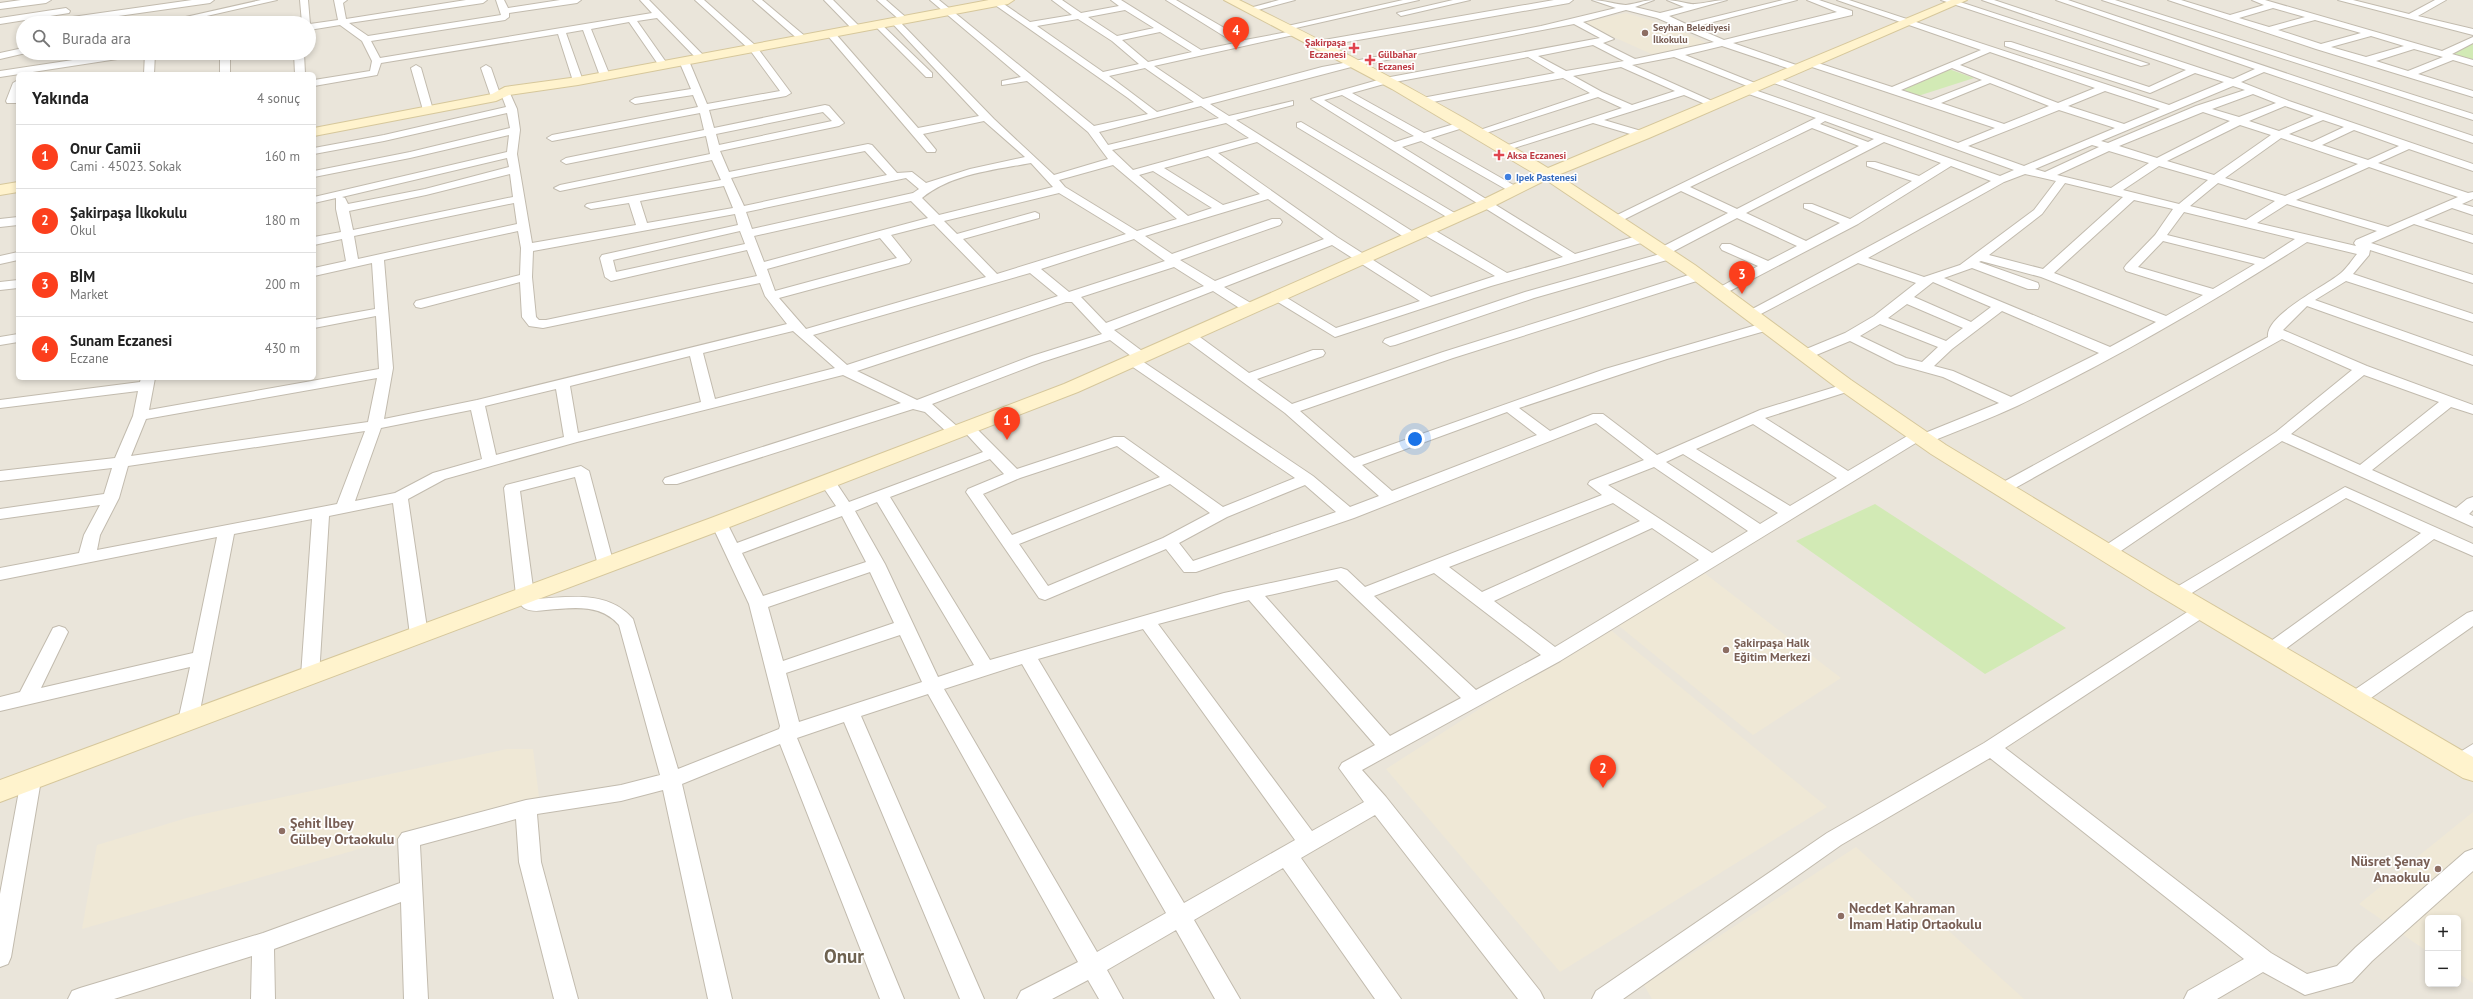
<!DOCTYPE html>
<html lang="tr">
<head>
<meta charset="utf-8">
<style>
  :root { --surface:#fff; --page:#f6f6f6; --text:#222; --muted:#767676; --line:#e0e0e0; --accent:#fc3f1d }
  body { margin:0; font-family:"PT Sans",sans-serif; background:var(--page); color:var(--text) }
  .controls { position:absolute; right:12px; bottom:12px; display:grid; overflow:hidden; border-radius:6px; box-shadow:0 2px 6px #0003 }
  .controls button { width:36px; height:36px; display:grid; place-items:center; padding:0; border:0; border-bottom:1px solid var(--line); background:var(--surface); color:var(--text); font:20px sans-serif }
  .you { position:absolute; left:1415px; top:439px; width:14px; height:14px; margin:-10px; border:3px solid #fff; border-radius:50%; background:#1a73e8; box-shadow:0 0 0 6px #1a73e833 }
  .badge { display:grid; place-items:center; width:26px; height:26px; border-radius:50%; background:var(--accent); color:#fff; font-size:13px; font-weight:700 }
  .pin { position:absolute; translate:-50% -33px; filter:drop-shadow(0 1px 2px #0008) }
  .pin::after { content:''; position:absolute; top:21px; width:14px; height:12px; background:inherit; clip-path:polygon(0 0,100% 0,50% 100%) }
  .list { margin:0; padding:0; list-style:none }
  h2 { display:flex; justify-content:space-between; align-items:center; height:52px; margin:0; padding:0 16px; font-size:17px }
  h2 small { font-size:13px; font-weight:400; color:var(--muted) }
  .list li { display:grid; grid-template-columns:26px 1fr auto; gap:12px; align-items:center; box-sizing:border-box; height:64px; padding:0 16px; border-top:1px solid var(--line) }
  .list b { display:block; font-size:15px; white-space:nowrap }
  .list p { margin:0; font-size:13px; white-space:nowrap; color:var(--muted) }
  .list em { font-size:13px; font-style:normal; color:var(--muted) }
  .icon { flex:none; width:22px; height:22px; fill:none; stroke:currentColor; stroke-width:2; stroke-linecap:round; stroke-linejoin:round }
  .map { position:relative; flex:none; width:2473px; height:999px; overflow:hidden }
  .search { position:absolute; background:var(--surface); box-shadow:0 2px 6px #0003; left:16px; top:16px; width:300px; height:44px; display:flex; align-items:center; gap:10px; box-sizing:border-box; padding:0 14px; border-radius:22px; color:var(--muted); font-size:15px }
  .panel { position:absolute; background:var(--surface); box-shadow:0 2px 6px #0003; left:16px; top:72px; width:300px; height:308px; border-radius:6px }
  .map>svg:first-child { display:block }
  .residential { fill:#eae5da; fill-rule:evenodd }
  .education { fill:#efe8d6 }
  .green { fill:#d2eab5 }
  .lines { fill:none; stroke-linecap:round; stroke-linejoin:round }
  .minor-casing { stroke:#c2bbae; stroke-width:2 }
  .tertiary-casing { stroke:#c2bbae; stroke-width:2 }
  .secondary-casing { stroke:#d6c79b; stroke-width:2 }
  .minor { fill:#fff; fill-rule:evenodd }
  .tertiary { fill:#fff; fill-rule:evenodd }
  .secondary { fill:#fff3cd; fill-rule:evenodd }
  .education-dot { fill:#8d6e63; stroke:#fff; stroke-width:1.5 }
  .health-dot { fill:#e0444e; stroke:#fff; stroke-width:1.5 }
  .shop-dot { fill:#3f7fe0; stroke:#fff; stroke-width:1.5 }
  .labels { text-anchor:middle; stroke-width:3.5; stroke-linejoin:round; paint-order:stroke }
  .far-education-label { font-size:10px; font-weight:bold; fill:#785e54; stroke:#fff; text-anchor:start }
  .far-health-label { font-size:10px; font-weight:bold; fill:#be3a42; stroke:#fff; text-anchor:start }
  .far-shop-label { font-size:10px; font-weight:bold; fill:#366cbe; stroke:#fff; text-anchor:start }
  .education-label { font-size:12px; font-weight:bold; fill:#785e54; stroke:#fff; text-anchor:start }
  .near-education-label { font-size:14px; font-weight:bold; fill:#785e54; stroke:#fff; text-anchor:start }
  .near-district-label { font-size:19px; font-weight:bold; fill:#6e6250; stroke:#fff }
</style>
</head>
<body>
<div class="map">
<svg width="2473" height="999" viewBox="0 0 2473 999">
  <rect width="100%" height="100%" fill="#f6f3ec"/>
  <path class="residential" d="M0 0H2473V999H0ZM23 23H309V53H23ZM18 74H314V378H18ZM2428 918H2458V984H2428Z"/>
  <path class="education" d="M1626 13 1673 27 1710 45 1656 56 1582 23Z
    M1703 572 1841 678 1753 735 1613 621Z
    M1607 627 1827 807 1560 972 1386 769Z
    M507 749H533L539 797 82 929 97 845 190 817Z
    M2473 812V983L2458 973V918H2428V952L2359 904Z
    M1856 847 2024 999H1652L1644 985Z"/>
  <path class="green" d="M2473 40V60L2451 53Z
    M1946 68 1974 78 1918 96 1902 91Z
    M1875 504 2066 628 1985 674 1796 541Z"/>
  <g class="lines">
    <defs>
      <path id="minor" d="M192 0H214L210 3 69 23H47L51 20Z
        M261 0H277L176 23H159Z
        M300 0H308L310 24 338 20 334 0H347L343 3 346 19 466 0H487L483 3 349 23 368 36 501 15 496 0H504L508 8 560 0H581L577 3 509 13V17L505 20 371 41 380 58 652 13 640 0H649L706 58 698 60 657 18 637 21 668 65 663 68 660 67 629 22 591 29 610 76 605 79 600 76 583 30 566 33 583 81 578 84 573 81 558 34 381 63 377 75 314 86V80L370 71 372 61 362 41 340 25 309 30V23H302Z
        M695 0H704L756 46 791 93 786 96 709 110 714 128 825 105 829 106 844 123 839 126 720 151 729 172 868 144 872 145 897 173 912 172 926 183 970 169 1025 157 984 121 923 134 936 150 935 152H927L828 36V32H834L918 128 979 116 891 22 898 20 994 119 1054 175 1108 159 1088 132 1027 81 1002 85V81L1021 77 930 0H939L1094 126 1148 114 1128 98 988 0H998L1030 22 1072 15 1052 0H1062L1081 13 1119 6 1111 0H1121L1201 50 1235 43 1166 0H1176L1245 40 1298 30V34L1154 66 1203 99 1322 67 1541 26 1616 8 1592 0C1602 0 1619 5 1626 5 1636 4 1644 0 1654 0L1635 7 1660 13 1684 7 1667 0C1676 0 1690 5 1695 4 1706 3 1716 0 1727 0L1669 16 1686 24 1783 0H1797L1694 27 1724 40 1837 12 1807 0H1819L1852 11V15L1733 43 1802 67V71H1796L1722 46 1685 55 1760 85V89L1757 90 1674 57 1632 65 1721 105 1712 107 1684 95 1604 120 1648 133V137L1644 138 1593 123 1508 150H1500L1499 148 1622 108 1598 97 1483 134H1475L1474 132 1590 93 1563 78 1422 104 1417 101 1422 98 1555 73 1528 57 1384 84 1352 93 1424 133 1461 122H1469V126L1431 138 1517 187V191H1509L1421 141 1402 147 1575 254 1644 234 1648 235 1650 238 1648 241 1491 286 1335 337 1268 296 1274 292 1279 293 1336 328 1420 301 1332 245 1224 287 1254 305 1256 308 1254 311H1244L1213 291 1114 330 1146 354 1148 357 1142 361 1313 476 1350 507 1379 496 1285 413 1183 338 1181 335 1183 332H1193L1249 373 1313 350H1323L1325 353 1323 356 1257 379 1292 404 1443 352 1695 273H1703L1705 276 1703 279 1453 358 1300 411 1354 458 1605 369 1767 322 1772 323 1774 326 1772 329 1667 359 1519 408 1550 431 1593 414H1603L1657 455 1760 410 1848 383 1855 387 1853 390 1765 418 1848 471 1914 432 1919 430 1925 433 1999 403 1943 377 1896 364 1850 341 1809 358 1804 359 1797 355 1799 352 1845 333 1874 316 1916 283 1858 263 1755 317H1745L1743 314 1991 181 1951 166 1858 224 1724 294 1719 295 1713 291 1758 266 1722 250 1720 247 1722 244H1730L1768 261 1797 246 1737 218 1672 252 1676 255 1674 258 1534 298 1395 345 1390 346 1383 342 1385 339 1525 292 1660 254 1658 251 1660 248 1728 213 1681 191 1619 222 1615 223 1609 219 1816 118 1746 93V89H1752L2000 176 2014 170 1771 82V78H1777L1958 143 1995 128 1809 66V62H1815L1892 87 1981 50 1837 0H1849L2169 105 2224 82 2195 73 2150 93 2005 46V42H2011L2149 87 2186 70 1982 0H1994L2233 79 2255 69 2056 0H2068L2473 136V143L2264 72 2241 82 2289 101 2473 164V171L2409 149 2378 163 2468 193 2473 192V199L2462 204 2473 207V215L2452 208 2424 220 2473 235V243L2414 224 2371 243 2473 275V283L2370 250 2369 255 2353 274 2473 314V322L2346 281 2315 300 2473 356V365L2307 306 2283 330 2367 366 2473 405V414L2451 407 2372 470 2456 508 2467 499 2473 497V510L2469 514 2473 516V527L2282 441 2112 557H2100L2098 553 2100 549 2276 432 2352 370 2282 339 2008 492H1996L1994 489 1996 486 2268 337C2265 315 2326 286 2341 273 2347 268 2352 260 2357 254L2307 242C2214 301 2117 358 2017 406 1989 419 1959 430 1930 442L1919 441 1560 661 1362 770 1386 797 1540 991 1544 999H1518L1375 815 1301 858 1401 999H1375L1283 868 1194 920 1240 999H1215L1176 930 1107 970 1123 999H1099L1088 980 1052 999H1017L1021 991 1078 962 928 694 861 716 984 999H960L844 722 797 738 904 999H880L780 744 682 784 732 999H708L663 790 621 801 537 814 541 862 578 999H554L519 862 516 819 420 845 428 999H404L401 902 274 949 275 999H251L252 956 114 999H68L72 991 80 988 263 933 400 883 398 839 402 833 526 800 621 785 660 775 619 625C600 603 572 608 546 610 539 611 531 612 524 608 520 605 518 599 516 595L504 488 506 485 581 466 589 471 614 565 612 569H600L598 565 575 477 520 491 534 595 536 599C570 597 608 590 633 619L678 769 779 729 780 726 749 604 711 523 713 519H725L737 543 836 506 819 481 821 478H833L849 502 983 452 961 428 968 424 973 425 1017 469 1114 437H1124L1223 507 1295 478 1127 363 1125 360 1131 356 1110 340 1042 362 932 404 960 429 962 432 960 435H950L925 412 913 409 677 484H665L663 481 665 478 901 403 843 375 577 442 445 479 408 499 428 635 425 639 419 641 413 639 410 635 393 503 329 516 319 676 317 681 310 683 303 681 301 676 312 519 234 534 198 721 195 726 188 728 181 726 178 721 190 667 0 711V697L20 692 53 628 59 626 65 628 68 632 41 688 193 653 217 537 0 580V568L79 553 84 535 100 505 0 519V509L104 494 112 468 0 481V471L115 458 133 416 138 391 0 408V400L140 382 141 378H155L149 410 379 369 376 316 314 328V320L375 309 372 263 314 276V268L346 261 342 239 314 245V237L341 232 336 209V198L314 203V197L507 152 509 135 410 158 314 177V171L410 152 510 128 507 113 384 141 314 154V148L384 135 506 107 500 91 502 89H508L517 109 520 130 517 154 532 243 636 225 629 203 591 209 585 206 587 204 721 180 712 160 560 191 554 188 560 185 710 154 706 136 566 164 561 161 566 158 704 130 700 113 552 141 547 138 552 135 698 107 693 95 635 104 630 101 635 98 691 89 679 61 684 58 689 61 707 104 780 91 750 50ZM1125 10 1154 28 1117 36 1088 17ZM1626 10 1657 18 1714 42 1635 59 1603 43 1614 39 1583 22ZM1078 19 1112 41 1139 64 1103 72 1037 26ZM1574 24 1600 38 1385 78 1311 99 1563 257 1507 273 1429 227H1421L1419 230 1421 233 1495 276 1431 297 1337 237 1218 153 1257 142 1407 239H1415L1417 236 1415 233 1236 120 1293 105V101L1229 116 1210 104 1355 66ZM1160 32 1192 52 1148 62 1122 40ZM1593 45 1624 61 1566 71 1538 56ZM1990 52 2095 88 2058 103 1960 65ZM1621 67 1675 91 1632 105 1602 92 1573 76ZM1145 68 1194 102 1157 112 1109 76ZM1952 68 1982 80 1931 100 1901 90ZM1990 83 2049 106 2004 124 1941 103ZM2233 86 2245 90 2196 106 2108 143 2101 141ZM2105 91 2160 109 2124 124 2068 106ZM2253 94 2276 103 2239 117 2212 109ZM1342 95 1414 136 1395 142 1324 100ZM1201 106 1219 118 1108 145 1099 132ZM2285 106 2314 116 2279 131 2249 121ZM2059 110 2115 128 2024 166 1968 146ZM823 112 832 121 719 145 716 134ZM2203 112 2230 121 2157 158 2119 146ZM2323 120 2344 127 2312 142 2289 134ZM1825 121 1874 139 1868 142 1820 124ZM1226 123 1249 138 1133 170 1112 150ZM2240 125 2271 135 2214 175 2167 161ZM1812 128 1859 146 1737 209 1690 187ZM2354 130 2399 146 2368 160 2322 145ZM2281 138 2358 164 2285 196 2225 178ZM1884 142 1941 163 1919 176 1875 162H1867V166L1912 181 1850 219 1812 204H1804V208L1840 223 1806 241 1746 213ZM2092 145 2099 147 2045 172 2035 169ZM865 151 887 175 744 206 731 178ZM2109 151 2149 163 2111 188 2057 175ZM1208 156 1260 194 1223 205 1164 168ZM507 158 509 167 425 189 348 204 345 198 342 197ZM1031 163 1053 187 939 215 922 198C951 174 994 170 1031 163ZM1113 165 1177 219 1137 231 1065 187 1059 180ZM2159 166 2208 180 2179 204 2123 190ZM2369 167 2458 197 2388 227 2296 200ZM1153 171 1212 208 1188 216 1139 175ZM510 174 513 197 353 230 349 211 426 195ZM2025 174 2056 181 2034 210 1960 265 1924 277 1868 258 2004 182ZM906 178 919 189 913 193 752 229 746 212ZM2065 183 2123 197 2043 269 1989 255 2042 214ZM2218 183 2275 201 2246 220 2190 206ZM724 186 733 208 647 223 640 201ZM1059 193 1126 234 997 274 963 239 1039 218V214L1035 212 957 234 944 221ZM1268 199 1324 239 1215 281 1180 260 1280 225 1282 222 1280 219H1272L1172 254 1145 236ZM2134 200 2173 209 2155 235 2126 265 2124 268 2126 271 2203 295 2166 316 2054 273ZM911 201 928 218 764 262 754 236ZM514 203 517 224 358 259 354 236ZM2287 204 2377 231 2356 240 2354 243 2356 246 2257 223ZM2184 212 2295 239 2264 259 2167 235ZM735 214 738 225 602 255 600 258 605 277 611 281 747 250 757 276 546 320H539L536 317 532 277 533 251ZM934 224 986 277 806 329 779 298 909 263 911 260 891 235ZM518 231 521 248 520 275 416 301 414 304 416 307 421 308 520 282 522 317 529 326 543 328 760 283 765 296 787 324 477 400 384 419 393 368 384 260ZM740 231 745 244 616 272 613 260ZM880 238 897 258 775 291 767 269ZM1134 239 1165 261 1069 292 1041 269ZM2163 241 2255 264 2213 289 2138 267ZM1981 261 2041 277 2156 322 2110 347 1944 278 1972 268 2028 289H2038L2039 286 2038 283 1979 262ZM1174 267 1204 286 1106 323 1081 297ZM1030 273 1058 296 847 365 813 335ZM1933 282 1991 307 1971 322 1914 297ZM1066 302H1072L1102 334 1032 356 917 400 857 371ZM1907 304 1963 328 1946 341 1888 318ZM2002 311 2099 353 2011 397 1953 371 1934 366 1952 349ZM1880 324 1938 347 1922 362 1906 358 1860 336ZM793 331 835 368 715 399 703 353ZM690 356 701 402 578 433 570 386ZM2364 375 2439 402 2360 465 2291 434ZM377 378 368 422 131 456 146 419ZM556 389 564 437 496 455 485 406ZM471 410 482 459 433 473 395 493 355 501 381 428ZM1507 412 1537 435 1392 491 1362 465ZM1596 423 1644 460 1590 481 1588 484 1602 495 1365 587 1347 570 1341 568 1224 593 990 660 890 497 990 459 1004 474 968 489 966 492 1039 598 1045 600 1166 549 1184 572H1196L1354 518ZM1753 424 1837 478 1790 506 1696 449ZM365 431 337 504 97 550 100 535 119 498 128 466ZM1117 446 1160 477 1012 535 983 494 1020 478ZM1683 454 1778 513 1760 524 1666 462ZM1654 467 1748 531 1712 553 1608 485ZM1170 484 1210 513 1163 538 1048 586 1019 544ZM1305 485 1336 512 1193 561 1179 543 1227 517ZM877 502 974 665 938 677 885 564 855 511ZM1613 503 1640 521 1482 592 1449 567ZM842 516 866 562 763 596 742 553ZM1652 528 1699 560 1555 647 1494 601ZM870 572 894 623 783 661 768 607ZM1434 573 1541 655 1476 690 1374 596ZM1337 580 1461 698 1390 736 1265 596ZM1249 600 1375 745 1342 763 1339 768 1364 802 1312 831 1158 624ZM1143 629 1295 840 1184 903 1038 659ZM900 635 922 682 799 722 786 673ZM1022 664 1166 913 1097 952 944 689Z
        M753 0H762L806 37V41H800Z
        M824 0H833L860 27V31H854Z
        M877 0H886L909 20 902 22Z
        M1279 0H1295L1250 12 1246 9Z
        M1403 0H1419L1287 30 1283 27Z
        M1453 0H1470L1401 16 1397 13Z
        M1554 0H1573L1569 3 1318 47 1313 44 1318 41Z
        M1941 0H1954L2149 64 2141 66Z
        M2102 0H2115L2473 114V120Z
        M2168 0H2181L2230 15 2264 5 2252 0H2265L2442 51 2473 37V43L2452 54 2473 60V66L2453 60 2418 74 2473 91V97L2316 49ZM2273 8 2305 17 2269 27 2239 18ZM2315 20 2361 33 2321 44 2278 30ZM2371 36 2404 46 2366 57 2331 47ZM2414 49 2443 57 2408 71 2376 61Z
        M2338 0H2353L2409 14 2435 0H2446L2418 16 2473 29V35Z
        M66 8 70 11 69 13 0 24V18Z
        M879 22 932 73V77H926L876 27 875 25Z
        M23 48V53H26L0 59V53Z
        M119 53H142L137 56 0 77V71Z
        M145 53H155L154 74H144Z
        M220 53H230V74H220Z
        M294 53H304L305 74H295Z
        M416 65 421 68 433 110 432 112 428 113 423 110 411 68Z
        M486 65 491 68 501 97 500 99 491 97 481 68Z
        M18 80V103H7L6 101 13 83Z
        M1301 122 1458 215 1460 217 1454 221 1450 219 1297 127V123Z
        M18 217V225L0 227V219Z
        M18 252V260L0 264V256Z
        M18 280V288L0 290V282Z
        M18 334V342L0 345V337Z
        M2345 487 2473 544V556L2434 539 2276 656 2270 657 2264 656 2261 651 2264 646 2421 533 2346 498 2182 599H2170L2167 595 2170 591Z
        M2201 605 2207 607 2210 611 2207 615 2005 748 2271 953 2307 974 2337 966 2356 947 2465 852 2473 849V871L2372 961 2352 982 2305 995 2263 972 2217 999H2184L2188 991 2244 959 1990 758 1841 845 1623 999H1592L1596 991 1827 833 1984 743 2195 607Z
        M2473 611V626L2361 705 2354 707 2347 705 2344 700 2347 695 2467 613Z
        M2473 744V762L2459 770 2452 767 2449 762 2452 757Z
        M31 772 38 774 41 780 11 957 8 964 0 967V894L21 780 24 774Z"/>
      <path id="tertiary" d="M21 0H51L46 3 0 9V3Z"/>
      <path id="secondary" d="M989 0H1014L1008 4 578 85 509 95 496 101 314 136V128L492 94 505 87 578 77Z
        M1224 0H1239C1345 51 1448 107 1548 168L1951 0H1967L1649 138 1558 175 1695 265 1851 380 1946 445 2168 579 2473 757V781L2463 778 2151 591 1931 454 1837 388 1683 272 1546 180 1494 206 1078 392 727 528 0 802V780L711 518 1064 384 1482 200 1535 174 1392 89Z
        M18 182V192L0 195V185Z"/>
    </defs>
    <use href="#minor" class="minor-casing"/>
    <use href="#tertiary" class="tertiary-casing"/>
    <use href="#secondary" class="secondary-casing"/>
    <use href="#minor" class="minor"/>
    <use href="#tertiary" class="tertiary"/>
    <use href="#secondary" class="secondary"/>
  </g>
  <g class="education-dot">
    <circle cx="1645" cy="33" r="4"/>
    <circle cx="1726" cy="650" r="4"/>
    <circle cx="282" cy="831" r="4"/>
    <circle cx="2438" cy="869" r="4"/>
    <circle cx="1841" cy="916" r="4"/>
  </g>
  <g class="health-dot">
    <path d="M1352 42h4v4h4v4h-4v4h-4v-4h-4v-4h4z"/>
    <path d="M1368 54h4v4h4v4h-4v4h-4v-4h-4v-4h4z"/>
    <path d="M1497 149h4v4h4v4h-4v4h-4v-4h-4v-4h4z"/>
  </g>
  <circle class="shop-dot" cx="1508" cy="177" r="4"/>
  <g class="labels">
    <g class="far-education-label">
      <text x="1653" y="31">Seyhan Belediyesi<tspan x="1653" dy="12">İlkokulu</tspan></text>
    </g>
    <g class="far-health-label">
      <text x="1346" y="46" text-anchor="end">Şakirpaşa<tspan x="1346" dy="12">Eczanesi</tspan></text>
      <text x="1378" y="58">Gülbahar<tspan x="1378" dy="12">Eczanesi</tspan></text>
      <text x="1507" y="159">Aksa Eczanesi</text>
    </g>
    <g class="far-shop-label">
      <text x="1516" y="181">Ipek Pastenesi</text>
    </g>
    <g class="education-label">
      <text x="1734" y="647">Şakirpaşa Halk<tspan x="1734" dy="14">Eğitim Merkezi</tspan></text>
    </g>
    <g class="near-education-label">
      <text x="290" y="828">Şehit İlbey<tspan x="290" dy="16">Gülbey Ortaokulu</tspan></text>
      <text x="2430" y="866" text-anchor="end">Nüsret Şenay<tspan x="2430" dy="16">Anaokulu</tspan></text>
      <text x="1849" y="913">Necdet Kahraman<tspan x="1849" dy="16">İmam Hatip Ortaokulu</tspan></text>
    </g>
    <g class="near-district-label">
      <text x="844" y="963">Onur</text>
    </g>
  </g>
</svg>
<div class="controls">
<button>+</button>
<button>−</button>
</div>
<div class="you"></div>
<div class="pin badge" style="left:1007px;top:440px">1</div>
<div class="pin badge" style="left:1603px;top:788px">2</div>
<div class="pin badge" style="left:1742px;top:294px">3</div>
<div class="pin badge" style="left:1236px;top:50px">4</div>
<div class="search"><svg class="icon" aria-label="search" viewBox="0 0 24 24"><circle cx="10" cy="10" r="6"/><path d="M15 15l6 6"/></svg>Burada ara</div>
<section class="panel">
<h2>Yakında<small>4 sonuç</small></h2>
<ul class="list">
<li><span class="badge">1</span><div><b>Onur Camii</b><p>Cami · 45023. Sokak</p></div><em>160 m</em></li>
<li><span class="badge">2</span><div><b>Şakirpaşa İlkokulu</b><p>Okul</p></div><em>180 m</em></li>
<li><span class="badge">3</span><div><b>BİM</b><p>Market</p></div><em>200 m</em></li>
<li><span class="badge">4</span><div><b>Sunam Eczanesi</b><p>Eczane</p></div><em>430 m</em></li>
</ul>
</section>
</div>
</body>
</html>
